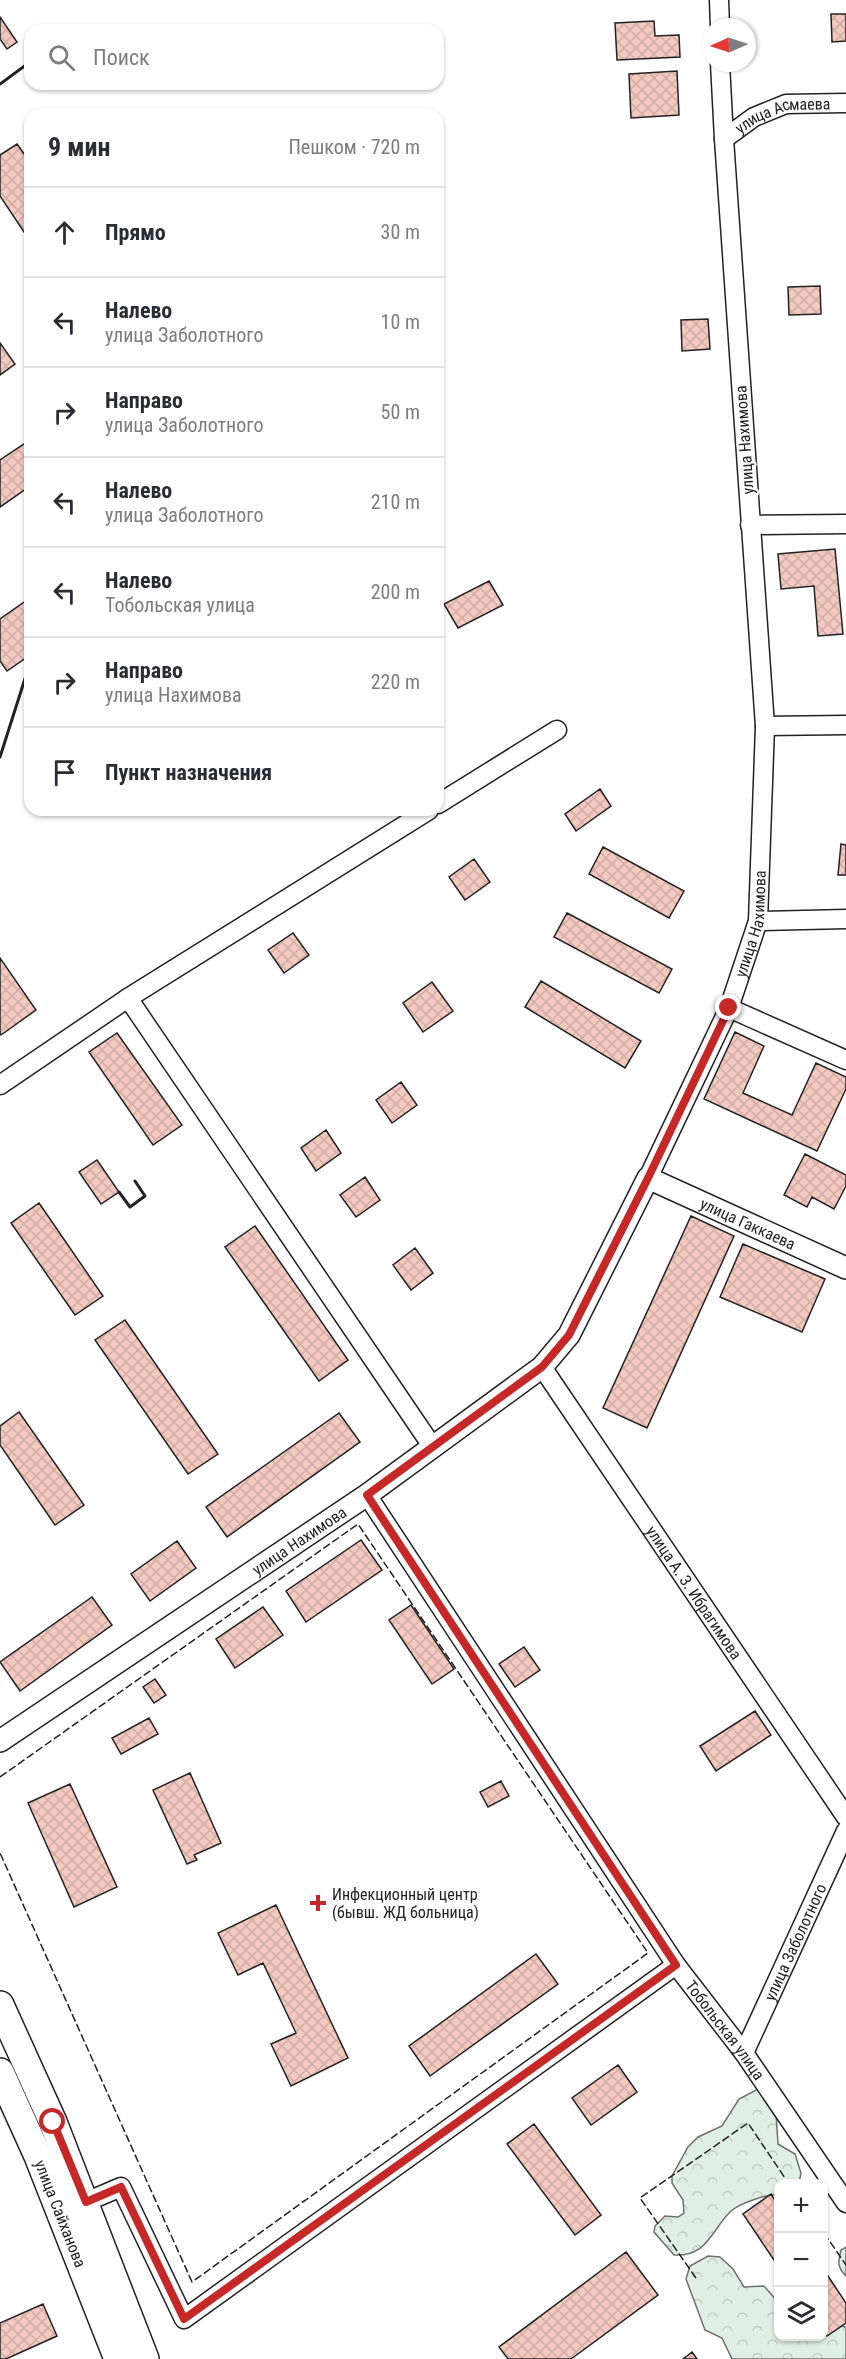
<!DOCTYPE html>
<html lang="ru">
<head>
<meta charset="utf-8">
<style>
  :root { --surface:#fff; --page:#f2f2f3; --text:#2b2b33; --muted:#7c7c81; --line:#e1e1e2 }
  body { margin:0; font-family:"Roboto Condensed",sans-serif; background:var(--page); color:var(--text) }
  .controls { position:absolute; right:18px; bottom:18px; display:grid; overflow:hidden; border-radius:12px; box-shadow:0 2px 4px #0004 }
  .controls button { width:54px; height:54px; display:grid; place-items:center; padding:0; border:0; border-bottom:2px solid var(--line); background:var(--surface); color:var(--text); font:30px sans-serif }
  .compass { position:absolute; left:702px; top:18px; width:54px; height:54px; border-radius:50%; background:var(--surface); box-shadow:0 2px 4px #0004; rotate:267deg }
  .stop { position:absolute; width:18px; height:18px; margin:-14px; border:4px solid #c62828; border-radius:50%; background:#fff }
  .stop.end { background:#c62828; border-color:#fff; box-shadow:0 2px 6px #0008 }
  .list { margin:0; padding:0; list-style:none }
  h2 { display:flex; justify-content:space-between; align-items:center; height:78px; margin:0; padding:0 24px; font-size:26px }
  h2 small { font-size:20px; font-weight:400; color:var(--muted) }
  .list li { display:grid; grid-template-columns:39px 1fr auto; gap:18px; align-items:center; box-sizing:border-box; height:90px; padding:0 24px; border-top:2px solid var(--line) }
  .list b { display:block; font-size:22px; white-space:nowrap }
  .list p { margin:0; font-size:20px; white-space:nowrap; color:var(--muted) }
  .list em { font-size:20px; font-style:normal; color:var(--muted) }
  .icon { flex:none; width:33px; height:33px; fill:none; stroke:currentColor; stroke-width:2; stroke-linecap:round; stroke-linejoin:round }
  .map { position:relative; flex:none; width:846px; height:2359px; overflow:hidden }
  .search { position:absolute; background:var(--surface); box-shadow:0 2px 4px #0004; left:24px; top:24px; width:420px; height:66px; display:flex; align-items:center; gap:15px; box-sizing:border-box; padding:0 21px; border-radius:18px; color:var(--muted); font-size:22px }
  .panel { position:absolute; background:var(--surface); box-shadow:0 2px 4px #0004; left:24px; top:108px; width:420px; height:708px; border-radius:18px }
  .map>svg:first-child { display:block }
  .forest { fill:url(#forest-crowns); stroke:#6f6f6f; stroke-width:1.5 }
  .building { fill:url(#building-cross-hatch); stroke:#222; stroke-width:1.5 }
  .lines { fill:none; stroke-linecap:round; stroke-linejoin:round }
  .minor-casing { stroke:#222; stroke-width:21 }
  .tertiary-casing { stroke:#222; stroke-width:24 }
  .primary-casing { stroke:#222; stroke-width:30 }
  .minor { stroke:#fff; stroke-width:18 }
  .tertiary { stroke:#fff; stroke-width:21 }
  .primary { stroke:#fff; stroke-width:27 }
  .fence { stroke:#222; stroke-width:1.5; stroke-dasharray:8 3; stroke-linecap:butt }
  .wall { stroke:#222; stroke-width:3 }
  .route { stroke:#c62828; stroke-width:8 }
  .poi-dot { fill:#c62828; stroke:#fff; stroke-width:2 }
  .labels { text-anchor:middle; stroke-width:4.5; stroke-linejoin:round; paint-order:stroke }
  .street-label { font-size:16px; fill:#222; stroke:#fff }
  .poi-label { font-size:16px; fill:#222; stroke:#fff; text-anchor:start }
</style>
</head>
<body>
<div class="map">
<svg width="846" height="2359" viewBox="0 0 846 2359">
  <defs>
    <pattern id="forest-crowns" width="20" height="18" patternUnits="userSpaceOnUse" patternTransform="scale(1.5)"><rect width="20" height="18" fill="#e0efe3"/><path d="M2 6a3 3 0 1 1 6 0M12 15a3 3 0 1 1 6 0" fill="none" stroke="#c0cdc2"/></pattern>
    <pattern id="building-cross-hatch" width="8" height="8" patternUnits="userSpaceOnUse" patternTransform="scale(1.5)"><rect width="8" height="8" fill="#f3c9c0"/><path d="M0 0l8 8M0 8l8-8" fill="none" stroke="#d0aca5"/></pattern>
  </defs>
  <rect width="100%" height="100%" fill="#fff"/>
  <path class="forest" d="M758 2089 775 2098 778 2144 795 2154 801 2173 799 2183 778 2184V2194C766 2195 739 2203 730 2212 711 2231 707 2257 674 2255L654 2232 655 2226 665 2216 678 2217 684 2213 683 2200 672 2183V2176L688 2147 698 2137 722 2126 739 2099Z
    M846 2247V2276C837 2267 838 2262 841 2250Z
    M708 2256 720 2257 733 2269 744 2287 764 2286 778 2302V2336H824V2323L846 2327V2359H732L722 2338 705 2330 686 2279 690 2266Z"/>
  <path class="building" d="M831 14H846V41L832 42Z
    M0 17 17 42 7 49 0 39Z
    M654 21 655 36 679 35 680 57 617 60 615 23Z
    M677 71 679 115 631 118 629 74Z
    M17 144 30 162V241L0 196V155Z
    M820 286 821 314 789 315 788 287Z
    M708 319 710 349 682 351 681 320Z
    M0 343 15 364 0 375Z
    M30 440V486L0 507V460Z
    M835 549 843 634 818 636 814 586 781 589 778 554Z
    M489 581 503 605 458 628 444 604Z
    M30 598V655L7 671 0 661V619Z
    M600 789 611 806 576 831 565 814Z
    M841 844 846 845V875H838Z
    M603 847 684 891 669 918 589 874Z
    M474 859 490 882 465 900 449 877Z
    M567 913 672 969 659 993 554 937Z
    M293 933 309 955 284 973 268 950Z
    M0 958 36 1010 1 1035 0 1033Z
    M541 981 641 1041 625 1068 525 1007Z
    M432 982 453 1011 423 1032 403 1003Z
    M735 1032 764 1046 743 1093 792 1115 816 1063 846 1077V1089L817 1151 704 1099Z
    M117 1033 182 1125 153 1145 89 1052Z
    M401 1082 417 1105 392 1123 376 1100Z
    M326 1130 341 1153 316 1171 301 1148Z
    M805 1154 846 1175V1186L834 1209 812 1197 807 1207 784 1195Z
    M97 1160 119 1192 101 1204 79 1172Z
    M365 1177 380 1200 356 1217 340 1195Z
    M39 1203 103 1296 75 1315 11 1223Z
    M691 1216 734 1236 647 1428 603 1408Z
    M255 1226 348 1360 319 1381 225 1247Z
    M743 1244 825 1279 802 1332 720 1297Z
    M415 1248 433 1273 411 1290 393 1265Z
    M125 1320 218 1454 188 1474 95 1340Z
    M19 1412 84 1505 55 1525 0 1445V1426Z
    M339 1413 360 1442 227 1537 206 1507Z
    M361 1540 382 1570 306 1622 286 1591Z
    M177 1541 196 1568 150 1601 131 1574Z
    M92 1597 112 1625 20 1691 0 1662Z
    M411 1605 454 1669 432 1684 389 1620Z
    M263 1607 283 1635 235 1668 216 1639Z
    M524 1647 540 1670 515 1687 499 1664Z
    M155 1679 166 1695 154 1703 143 1687Z
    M755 1711 771 1735 716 1771 700 1746Z
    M149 1718 158 1734 121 1754 112 1738Z
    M190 1773 221 1843 194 1855 197 1860 187 1864 153 1790Z
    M501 1781 509 1796 488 1807 480 1792Z
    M70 1784 117 1887 74 1907 28 1803Z
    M276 1905 348 2058 291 2086 271 2044 296 2033 263 1963 238 1975 218 1933Z
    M536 1954 558 1984 430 2076 409 2046Z
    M618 2065 637 2092 591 2125 572 2098Z
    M534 2124 601 2215 575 2235 507 2144Z
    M771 2194 778 2205V2266L743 2214Z
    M626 2252 658 2295 571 2359H508L499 2347Z
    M824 2270 846 2303V2323L827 2336 824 2331Z
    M43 2304 57 2336 6 2359H0V2323Z
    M692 2352 697 2359H683Z"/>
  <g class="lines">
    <defs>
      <g id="minor">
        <path d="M719 0 720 27"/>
        <path id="s1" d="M724 139 754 117 786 104 846 103"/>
        <path d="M750 525 846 524"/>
        <path d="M765 726 846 725"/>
        <path d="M438 804 557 730"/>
        <path d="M758 921 846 919"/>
        <path d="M128 998 432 1446"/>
        <path d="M729 1008 846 1060"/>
        <path d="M0 1085 128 998 429 810"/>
        <path id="s2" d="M648 1178 729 1008 758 921 765 726 724 139 720 63"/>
        <path id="s3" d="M542 1367 846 1817"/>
        <path id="s4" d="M367 1495 676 1965 744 2053 846 2203"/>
        <path id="s5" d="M744 2053 846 1831"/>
        <path d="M86 2202 121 2187 184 2319 676 1965"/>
      </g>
      <g id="tertiary">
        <path id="s6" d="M0 1741 367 1495 542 1367 569 1335 648 1178 846 1268"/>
      </g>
      <g id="primary">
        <path d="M0 2005 53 2122 145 2359"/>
        <path id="s7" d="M0 2072 38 2156 118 2359"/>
      </g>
    </defs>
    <use href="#minor" class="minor-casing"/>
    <use href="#tertiary" class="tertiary-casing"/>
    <use href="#primary" class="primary-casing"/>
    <use href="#minor" class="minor"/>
    <use href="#tertiary" class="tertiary"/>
    <use href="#primary" class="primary"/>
    <path class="fence" d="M0 1777 358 1524 648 1953 192 2282 0 1853
      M824 2233 846 2265
      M696 2278 640 2198 748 2123 789 2184"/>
    <path class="wall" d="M0 84 30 62
      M0 757 30 663
      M119 1192 130 1207 145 1196 135 1181"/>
  </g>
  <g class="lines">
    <path class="route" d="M53 2122 86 2202 121 2187 184 2319 676 1965 367 1495 542 1367 569 1335 648 1178 729 1008"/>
  </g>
  <path class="poi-dot" d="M315 1894h6v6h6v6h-6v6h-6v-6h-6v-6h6z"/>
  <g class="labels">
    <g class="street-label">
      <text dy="6" stroke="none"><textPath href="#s1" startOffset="66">улица Асмаева</textPath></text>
      <text transform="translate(744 440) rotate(-94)" y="6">улица Нахимова</text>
      <text dy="6" stroke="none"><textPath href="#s2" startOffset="276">улица Нахимова</textPath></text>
      <text dy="6" stroke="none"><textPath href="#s6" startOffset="986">улица Гаккаева</textPath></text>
      <text dy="6" stroke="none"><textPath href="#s6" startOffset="360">улица Нахимова</textPath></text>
      <text dy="6" stroke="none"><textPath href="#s3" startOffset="272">улица А. З. Ибрагимова</textPath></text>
      <text dy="6" stroke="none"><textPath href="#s5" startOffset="122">улица Заболотного</textPath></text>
      <text dy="6" stroke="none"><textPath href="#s4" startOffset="644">Тобольская улица</textPath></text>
      <text dy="6" stroke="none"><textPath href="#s7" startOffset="154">улица Сайханова</textPath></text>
    </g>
    <g class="poi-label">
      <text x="332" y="1900">Инфекционный центр<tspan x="332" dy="18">(бывш. ЖД больница)</tspan></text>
    </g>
  </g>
</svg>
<div class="controls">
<button>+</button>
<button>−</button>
<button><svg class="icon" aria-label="layers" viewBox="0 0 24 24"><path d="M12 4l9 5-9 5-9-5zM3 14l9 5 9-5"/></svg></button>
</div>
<svg class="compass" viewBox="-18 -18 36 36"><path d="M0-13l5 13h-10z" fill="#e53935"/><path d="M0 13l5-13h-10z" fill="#7c7c81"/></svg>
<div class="stop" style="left:53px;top:2122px"></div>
<div class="stop end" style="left:729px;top:1008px"></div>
<div class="search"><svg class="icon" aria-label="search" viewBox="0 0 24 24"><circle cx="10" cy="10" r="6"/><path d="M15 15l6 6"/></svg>Поиск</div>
<section class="panel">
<h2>9 мин<small>Пешком · 720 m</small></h2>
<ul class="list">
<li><svg class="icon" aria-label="ahead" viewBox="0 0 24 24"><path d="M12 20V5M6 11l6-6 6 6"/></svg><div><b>Прямо</b></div><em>30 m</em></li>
<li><svg class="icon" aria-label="left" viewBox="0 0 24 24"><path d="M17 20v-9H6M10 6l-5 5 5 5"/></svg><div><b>Налево</b><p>улица Заболотного</p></div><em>10 m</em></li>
<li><svg class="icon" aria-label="right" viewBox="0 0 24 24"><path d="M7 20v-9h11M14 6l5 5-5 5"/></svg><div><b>Направо</b><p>улица Заболотного</p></div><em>50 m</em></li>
<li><svg class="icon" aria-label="left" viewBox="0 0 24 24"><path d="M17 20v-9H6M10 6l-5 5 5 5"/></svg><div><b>Налево</b><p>улица Заболотного</p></div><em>210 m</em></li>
<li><svg class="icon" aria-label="left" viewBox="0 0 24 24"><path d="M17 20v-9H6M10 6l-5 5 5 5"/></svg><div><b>Налево</b><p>Тобольская улица</p></div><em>200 m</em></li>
<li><svg class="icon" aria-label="right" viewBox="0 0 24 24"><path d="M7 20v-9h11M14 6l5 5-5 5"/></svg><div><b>Направо</b><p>улица Нахимова</p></div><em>220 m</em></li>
<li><svg class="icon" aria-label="arrive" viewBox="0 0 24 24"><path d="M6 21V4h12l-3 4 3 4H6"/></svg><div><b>Пункт назначения</b></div></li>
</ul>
</section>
</div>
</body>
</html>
